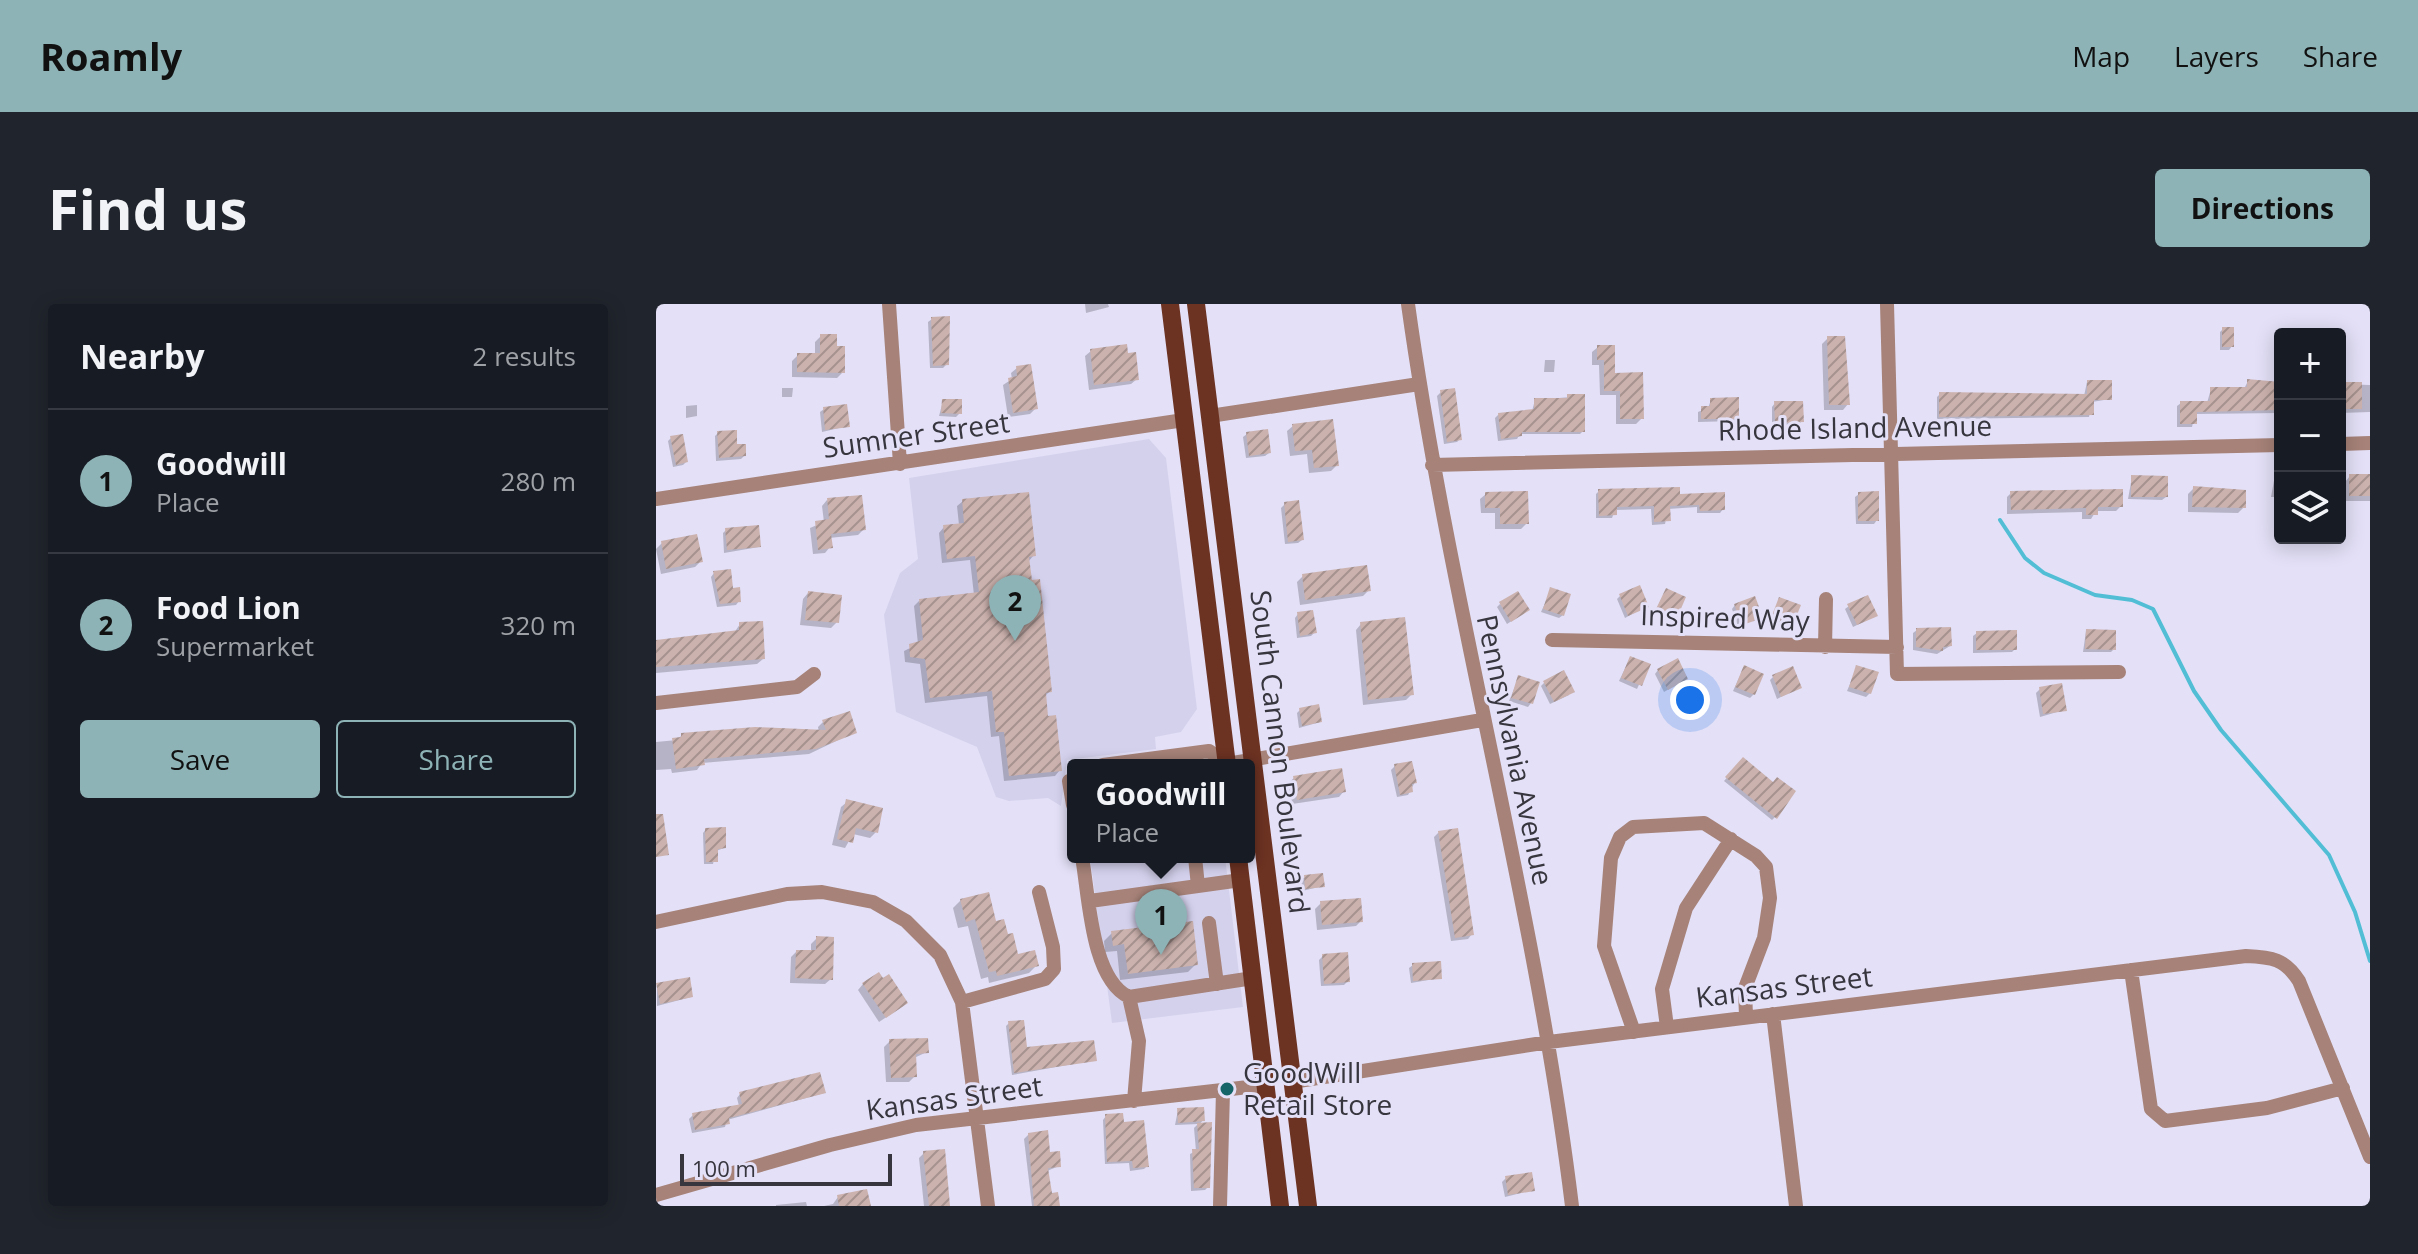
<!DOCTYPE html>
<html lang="en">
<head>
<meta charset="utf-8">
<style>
  :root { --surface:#171b24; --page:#20242c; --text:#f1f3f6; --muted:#9ea1a6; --line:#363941; --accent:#8eb3b6 }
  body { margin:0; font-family:"Open Sans",sans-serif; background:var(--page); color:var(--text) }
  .controls { position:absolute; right:24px; top:24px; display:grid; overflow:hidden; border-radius:8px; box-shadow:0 4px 20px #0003 }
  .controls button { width:72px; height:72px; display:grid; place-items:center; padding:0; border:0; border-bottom:2px solid var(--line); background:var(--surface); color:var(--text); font:40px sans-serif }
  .scale { position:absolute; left:24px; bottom:20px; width:212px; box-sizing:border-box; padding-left:8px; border:4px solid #37353e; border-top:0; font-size:22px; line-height:28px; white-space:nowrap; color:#37353e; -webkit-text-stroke:6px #e3e0f7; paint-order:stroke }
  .you { position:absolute; left:1034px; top:396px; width:28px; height:28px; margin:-20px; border:6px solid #fff; border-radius:50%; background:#1a73e8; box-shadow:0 0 0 12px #1a73e833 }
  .badge { display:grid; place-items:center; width:52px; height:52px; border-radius:50%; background:var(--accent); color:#111; font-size:26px; font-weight:700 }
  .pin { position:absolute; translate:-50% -66px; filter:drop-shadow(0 2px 4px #0008) }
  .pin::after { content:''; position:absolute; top:42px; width:28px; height:24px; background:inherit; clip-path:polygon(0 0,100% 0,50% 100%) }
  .popup { position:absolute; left:411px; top:455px; width:188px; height:104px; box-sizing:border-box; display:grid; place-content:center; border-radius:8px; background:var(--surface); filter:drop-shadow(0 2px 6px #0005); font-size:26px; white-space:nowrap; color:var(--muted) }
  .popup b { font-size:30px; color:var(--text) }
  .popup::after { content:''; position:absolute; left:50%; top:100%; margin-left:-16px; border:16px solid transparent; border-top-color:var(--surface) }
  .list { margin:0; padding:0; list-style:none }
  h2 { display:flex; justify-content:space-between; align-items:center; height:104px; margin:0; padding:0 32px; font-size:34px }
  h2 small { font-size:26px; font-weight:400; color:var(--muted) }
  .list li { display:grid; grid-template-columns:52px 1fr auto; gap:24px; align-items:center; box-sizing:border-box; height:144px; padding:0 32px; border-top:2px solid var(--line) }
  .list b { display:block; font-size:30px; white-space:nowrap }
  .list p { margin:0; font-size:26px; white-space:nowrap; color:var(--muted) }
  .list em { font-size:26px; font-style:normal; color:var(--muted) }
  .actions { display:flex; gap:16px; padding:24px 32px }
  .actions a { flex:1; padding:18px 0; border:2px solid var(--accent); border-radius:8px; text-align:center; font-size:28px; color:var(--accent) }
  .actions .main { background:var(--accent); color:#111 }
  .icon { flex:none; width:44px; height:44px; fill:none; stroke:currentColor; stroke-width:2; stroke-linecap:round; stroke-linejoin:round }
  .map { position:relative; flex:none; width:1714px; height:902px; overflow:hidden; border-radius:8px }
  header { display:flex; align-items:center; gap:48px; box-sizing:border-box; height:112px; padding:0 40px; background:var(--accent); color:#111 }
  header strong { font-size:38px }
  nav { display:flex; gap:44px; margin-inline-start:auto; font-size:28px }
  .intro { display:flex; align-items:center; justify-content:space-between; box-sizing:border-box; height:192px; padding:0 48px }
  h1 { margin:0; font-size:56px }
  .button { padding:20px 36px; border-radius:8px; background:var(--accent); color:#111; font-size:28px; font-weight:700 }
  main { display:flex; gap:48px; padding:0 48px }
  aside { flex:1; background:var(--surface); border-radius:8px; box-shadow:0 4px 20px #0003 }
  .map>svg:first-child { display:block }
  .built { fill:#d4d1ed }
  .shadow { fill:#0003 }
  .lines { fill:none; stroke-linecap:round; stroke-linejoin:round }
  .stream { stroke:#51bed5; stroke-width:4 }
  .building { fill:url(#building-hatch) }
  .minor { stroke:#a68278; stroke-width:14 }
  .major { stroke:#6c3222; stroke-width:18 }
  .poi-dot { fill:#156568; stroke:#e3e0f7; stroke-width:3 }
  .labels { text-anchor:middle; stroke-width:6; stroke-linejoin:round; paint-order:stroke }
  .street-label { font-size:28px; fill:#37353e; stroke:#e3e0f7 }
  .poi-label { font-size:28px; fill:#37353e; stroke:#e3e0f7; text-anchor:start }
</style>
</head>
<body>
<header>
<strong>Roamly</strong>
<nav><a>Map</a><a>Layers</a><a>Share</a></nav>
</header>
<div class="intro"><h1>Find us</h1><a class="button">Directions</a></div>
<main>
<aside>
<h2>Nearby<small>2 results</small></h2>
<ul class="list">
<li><span class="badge">1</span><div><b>Goodwill</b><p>Place</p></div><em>280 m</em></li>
<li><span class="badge">2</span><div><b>Food Lion</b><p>Supermarket</p></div><em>320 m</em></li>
</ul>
<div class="actions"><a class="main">Save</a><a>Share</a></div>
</aside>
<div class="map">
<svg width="1714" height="902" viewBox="0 0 1714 902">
  <defs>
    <pattern id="building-hatch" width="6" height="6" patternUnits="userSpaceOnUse" patternTransform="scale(2)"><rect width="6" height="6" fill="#ccb2ae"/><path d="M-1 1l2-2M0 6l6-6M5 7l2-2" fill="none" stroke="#a6928f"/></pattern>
  </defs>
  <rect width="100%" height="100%" fill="#e3e0f7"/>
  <path class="built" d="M493 135 510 154 541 405 525 428 499 433 500 445 411 456 405 502 392 494 353 497 340 493 321 443 240 408 228 311 244 269 262 255 253 174Z
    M434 553H569L587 703 456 719Z"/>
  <path class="shadow" d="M429 0H452L453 3 430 9Z
    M276 15 291 60 287 64H274L272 18Z
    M1567 25 1576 42 1573 46H1564V28Z
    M165 32 187 68 181 74 136 73V57L142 51H159V38Z
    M1172 34 1192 100 1187 106H1168L1166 40Z
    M942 43 986 114 980 120H960V91H944L943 61H936V48Z
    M435 47 481 75 475 80 433 86 429 52Z
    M889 56H899L898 68H888Z
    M361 64 380 104 374 110 352 113 347 81 356 75 355 69Z
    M1592 77 1624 78V109L1539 110 1536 123H1521V102L1525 99H1551L1555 85H1588Z
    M1431 78 1454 95 1436 98 1433 113 1281 115V93L1284 90 1428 92Z
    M1684 80 1714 81V108L1684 109Z
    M137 84 136 93H126V84Z
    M785 88 804 135 801 138 788 140 781 92Z
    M927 92V127L924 130H864L861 135 842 137 839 114 843 110 876 107 879 96Z
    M1055 96 1081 114 1078 117 1042 118V108L1052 104Z
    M287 97 304 109 300 113 283 112Z
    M1119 99 1146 117 1142 121H1116V103Z
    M41 101V112L30 114V102Z
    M168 105 192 122 166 128 164 108Z
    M637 122 681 161 675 167 653 169 651 150 634 152 631 127Z
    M62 129 88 152 85 155 60 157 59 132Z
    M591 130 613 149 609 152 590 154 587 133Z
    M15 134 30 158 27 161 17 163 12 137Z
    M1619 171H1624V193H1615Z
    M1694 172H1714V197H1689V178Z
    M1476 173 1510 193 1506 196 1472 195Z
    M1538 184 1588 203 1582 209 1532 208V190Z
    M943 187 1022 192 1067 205 1064 209H1041V203L1012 205 1009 220 996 221 995 205 959 206 956 214H940V190Z
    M1355 189 1465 202 1460 207H1440L1435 215H1426V208L1351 210V193Z
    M830 190 871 219 865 225H839V209H825L824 195Z
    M1203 190 1221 216 1218 220H1200L1199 193Z
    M171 196 208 225 202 231 173 234 174 243 169 249 157 250 154 224 168 218 166 202Z
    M307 197 378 251 372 258 394 387 388 393 390 414 404 466 399 472 348 477 343 432 335 433 331 392 269 399 264 360 249 358 248 347 262 340 258 302 263 297 318 291 314 256 286 259 283 229 288 223 303 221 301 202Z
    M629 200 646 236 642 239 629 240 625 204Z
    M70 226 103 243 68 249 67 229Z
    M6 239 45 257 39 263 5 270 0 245Z
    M58 269 83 297 80 301 61 303 55 273Z
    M647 272 713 286 707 292 644 301 641 278Z
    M895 286 907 311 903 314 885 308Z
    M1010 287 1019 313 1016 317 998 309Z
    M152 289 181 318 175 324 144 321 147 295Z
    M964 292 991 302 969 314 961 295Z
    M1124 295 1134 322 1131 325 1113 318Z
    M844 300 868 309 851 320 841 303Z
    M1079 301 1105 313 1082 323 1076 305Z
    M1193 302 1219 312 1197 323 1189 305Z
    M642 310 658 329 655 332 641 334 639 314Z
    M84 320 107 355 101 360 0 369V339L78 329Z
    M705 320 756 390 750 396 707 401 700 326Z
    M1261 326 1294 342 1281 350 1257 346V329Z
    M1430 327 1458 345 1455 348H1427Z
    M1321 329 1359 345 1356 348 1317 349V332Z
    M974 354 992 361 981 385 963 377Z
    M1088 363 1098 390 1094 394 1077 387Z
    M1201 363 1214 389 1210 393 1191 387Z
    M1002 366 1030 375 1008 388 999 370Z
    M863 373 875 399 872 403 853 397Z
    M1117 373 1144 383 1121 395 1114 376Z
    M889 378 913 391 894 400 885 382Z
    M1384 385 1408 406 1384 413 1380 389Z
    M644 406 664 418 643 424 641 409Z
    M167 418 199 428 153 450 46 459 41 466 16 469 15 465 0 466V438L21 436 26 431 163 428 162 423Z
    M1087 455 1119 513 1116 516 1068 477Z
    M739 462 759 478 752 491 741 493 735 466Z
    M638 474 688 487 683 493 636 500 632 479Z
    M191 498 220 528 214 534 197 530 189 544 176 541 185 503Z
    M50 525 68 544 60 547 57 560H48L47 529Z
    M783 528 816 630 812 635 795 637 778 533Z
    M649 573 667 582 646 587 645 576Z
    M305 596 338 619 361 653 381 661 373 669 333 679 332 673 325 675 312 622 302 624 297 604Z
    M665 599 705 617 700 622 661 626 659 605Z
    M456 629 540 660 532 668 464 676 461 647 449 648 448 637Z
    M161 634 175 675 169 680 134 679 135 653 140 648H155V640Z
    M667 652 692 677 688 681 665 682 663 656Z
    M757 661 784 674 755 679 753 664Z
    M207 680 244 704 223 718 202 686Z
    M1 681 35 693 1 702Z
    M353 719 369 745 439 756 356 771 350 722Z
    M234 737 271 748 258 754 259 772 253 778H230L228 743Z
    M168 789 71 816 69 823 36 829 33 815 37 811 83 802 81 794 84 790Z
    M522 806 547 816 543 821 552 883 549 886 535 887 534 850 540 847 538 824 542 820 519 821Z
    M450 812 466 820 491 862 488 865 474 867 473 859 449 860 447 816Z
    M373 830 403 862 391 867 395 892 402 902H376L368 835Z
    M268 849 293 902H268L263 854Z
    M850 874 877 886 849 893 846 878Z
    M182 893 213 902H168L177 900Z
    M150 898 151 902H120V901Z"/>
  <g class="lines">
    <path class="stream" d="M1344 216 1369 254 1388 269 1439 291 1476 296 1497 305 1538 387 1565 426 1673 551 1699 608 1714 657"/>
  </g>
  <path class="building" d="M294 12 293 61 277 62 275 13Z
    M1566 23H1578V43H1566Z
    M164 30H181V42H189V69L141 68V49H164Z
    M1171 32H1189L1194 101H1173Z
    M471 40 472 49 480 48 483 76 438 81 434 45Z
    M941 41H959V69L987 68 988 115H964V87H948V56H941Z
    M375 60 382 105 357 109 352 74 361 72 360 62Z
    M1591 75 1624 78V106L1541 108V120H1524V97H1554V83H1591Z
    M1431 76H1456V96H1438V111L1283 113V88L1431 90Z
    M1684 78H1706V105H1684Z
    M799 84 806 136 791 138 784 86Z
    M911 90H929V128H866V132L845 135 842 109 878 105V94H911Z
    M1083 93V115H1045V102H1054V94Z
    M286 95H306V110L285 109Z
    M1118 97H1147L1148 118 1119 119Z
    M191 100 194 123 169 126 167 103Z
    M677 115 683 162 658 164 656 146 639 147 636 120Z
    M612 125 615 149 593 152 590 128Z
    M81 126V140H90V152L63 154 61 127Z
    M27 130 32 158 20 161 14 132Z
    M1693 170H1714V192H1693Z
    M1475 171 1512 172V193H1475Z
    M1537 182 1590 186V204L1536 203Z
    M1024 183V190L1069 188V206L1044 207 1043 201 1014 202 1015 217 998 218V202L961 203V211L943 212 942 185Z
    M1467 185V203H1442V211H1430V204L1355 206 1354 187Z
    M872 187 873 220H844V204H829V188Z
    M1223 187V217H1202V188Z
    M373 188 380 252 373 253 376 276 384 275 396 388 390 389 392 412 400 411 406 467 353 472 348 428H340L336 387 274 394 269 355 254 353 253 340 267 336 263 295 323 288 319 252 291 255 287 221 308 219 306 195Z
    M206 191 210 226 175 230 177 244 162 246 159 217 173 215 171 194Z
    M643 196 648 236 632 238 628 198Z
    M103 221 105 243 71 246 69 224Z
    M41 230 47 258 10 265 5 237Z
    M711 261 715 287 649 296 646 270Z
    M75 265 77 284 84 283 85 298 64 300 57 267Z
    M984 281 993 303 972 312 963 290Z
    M894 283 915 290 908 312 887 305Z
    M1010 284 1030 293 1021 314 1000 305Z
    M152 287 186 291 183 319 149 316Z
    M862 287 874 306 855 318 843 298Z
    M1212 291 1222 312 1201 321 1191 300Z
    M1099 292 1107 314 1086 321 1078 300Z
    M1123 293 1145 301 1136 323 1115 314Z
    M657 306 661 329 644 332 641 308Z
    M749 313 758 391 712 396 704 318Z
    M107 317 109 355 0 363V336L83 326V318Z
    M1295 323 1296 342 1287 343V347L1260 343V324Z
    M1430 325 1460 326V346L1429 345Z
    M1361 326V346H1320V327Z
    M974 352 995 360 986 382 965 374Z
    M1022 354 1032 375 1012 386 1001 365Z
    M1088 361 1108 370 1099 391 1079 383Z
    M1200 361 1223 368 1215 390 1193 383Z
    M1137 362 1146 384 1125 393 1116 371Z
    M908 366 919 388 898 398 887 377Z
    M862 371 884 378 877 400 855 394Z
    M1406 379 1411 407 1387 410 1383 383Z
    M663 400 666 418 646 422 643 404Z
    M194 407 201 429 160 445 48 455 49 461 20 465 16 434 25 433V429L99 423 170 426 166 416Z
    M1087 453 1117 478 1121 473 1140 487 1121 515 1069 473Z
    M756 457 761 479 756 480 757 488 744 491 738 460Z
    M686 464 690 488 641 496 637 472Z
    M190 495 227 504 222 529 200 524 197 539 181 535Z
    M0 510H7L13 551 0 553Z
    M70 523V544L62 545V558H50L49 524Z
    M802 524 818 631 799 634 782 527Z
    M667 569 669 583 649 585 648 571Z
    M333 588 340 617 348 615 352 630 357 629 362 650 379 646 383 662 341 672 340 667 333 668 319 615 310 618 304 595Z
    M705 594 707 618 666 621 664 597Z
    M537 617 542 661 472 670 468 640 457 642 455 627Z
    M160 632 178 633 177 676 139 674 140 646H160Z
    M692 648 694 678 668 680 666 650Z
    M785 657 786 675 757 677 756 659Z
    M223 668 227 674 233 670 252 699 230 714 206 679Z
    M34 673 37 693 4 700 0 679Z
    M368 716 371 743 438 736 441 757 358 769 352 717Z
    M272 734 273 749 260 750 261 773 235 774 233 735Z
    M164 768 170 789 73 814 74 820 39 826 36 809 86 800 83 788Z
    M548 803 549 817 522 819 521 804Z
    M467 809 468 818 488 816 493 863 477 864 476 857 451 858 449 810Z
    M556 818 554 884H538L536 845H543L541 819Z
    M392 826 394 848 404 847 405 863 392 864 396 889 402 888 404 902H378L372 829Z
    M289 845 294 902H273L267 847Z
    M876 868 879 887 852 891 849 872Z
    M211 885 215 902H183L181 891Z"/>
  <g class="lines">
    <path class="minor" d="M233 0 244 160
      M752 0C794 303 879 599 916 902
      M1231 0 1241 370 1463 368
      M554 112 763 80
      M1684 140 1714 139
      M776 161 1624 141
      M0 195 528 116
      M896 336 1241 343
      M1169 343 1170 295
      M0 399 141 383 158 370
      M447 461 553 447 571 460 826 416
      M413 477 417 501
      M426 553C433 592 435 675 473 693L597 674
      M539 553 542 582
      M434 597 585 576
      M0 618 131 590 166 588 217 598 250 617 284 651 306 698 332 902
      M553 619 561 680
      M1475 666 1495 805 1509 817 1611 804 1687 784
      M473 693 483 737 478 797
      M306 698 389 675 398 665 397 643 383 588
      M1117 710 1140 902
      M1011 723 1006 685 1030 604 1075 535
      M978 728 948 642 955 554 964 533 977 523 1048 519 1100 552 1110 563 1114 594 1108 634 1089 684 1090 713
      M636 778 893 738 1590 652C1616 653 1629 655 1643 677L1714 853
      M0 891 174 841 260 821 610 781
      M564 902 567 787"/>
    <path class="major" d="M514 0 571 461
      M540 0 652 902
      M582 553 624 902"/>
  </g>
  <circle class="poi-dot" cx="571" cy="785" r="8"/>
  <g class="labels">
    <g class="street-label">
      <text transform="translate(1199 124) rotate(-1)" y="10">Rhode Island Avenue</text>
      <text transform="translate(260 131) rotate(-8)" y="10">Sumner Street</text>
      <text transform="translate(1069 314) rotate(2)" y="10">Inspired Way</text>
      <text transform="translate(859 446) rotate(78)" y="10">Pennsylvania Avenue</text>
      <text transform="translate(624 448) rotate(83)" y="10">South Cannon Boulevard</text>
      <text transform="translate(1128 683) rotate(-7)" y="10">Kansas Street</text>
      <text transform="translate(298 794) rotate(-8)" y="10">Kansas Street</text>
    </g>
    <g class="poi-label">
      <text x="587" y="779">GoodWill<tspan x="587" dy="32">Retail Store</tspan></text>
    </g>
  </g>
</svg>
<div class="controls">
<button>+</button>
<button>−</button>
<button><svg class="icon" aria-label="layers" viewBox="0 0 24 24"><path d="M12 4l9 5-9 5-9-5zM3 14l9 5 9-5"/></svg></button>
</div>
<div class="scale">100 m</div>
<div class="you"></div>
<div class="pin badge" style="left:505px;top:651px">1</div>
<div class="popup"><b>Goodwill</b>Place</div>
<div class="pin badge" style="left:359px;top:337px">2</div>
</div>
</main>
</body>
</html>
